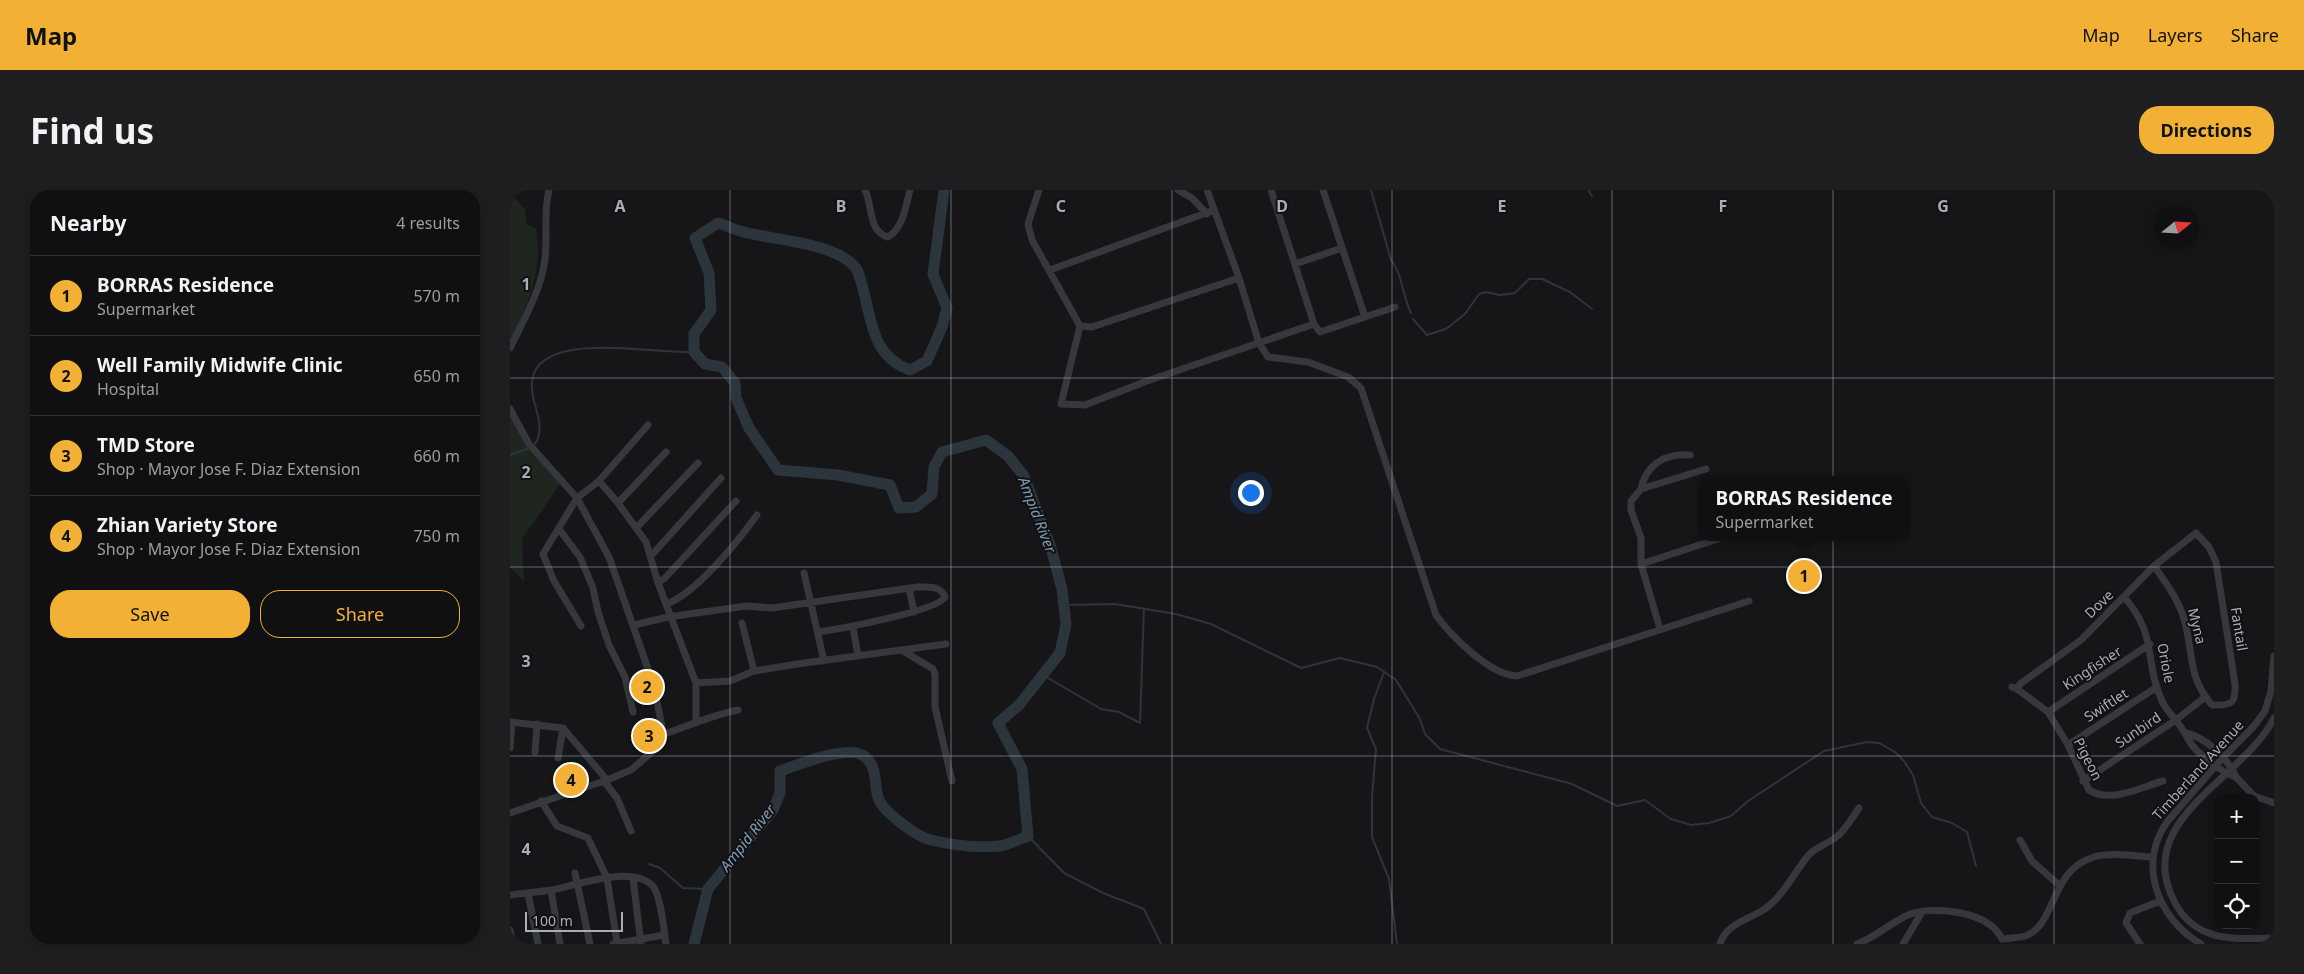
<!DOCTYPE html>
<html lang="en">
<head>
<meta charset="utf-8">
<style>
  :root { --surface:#101012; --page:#1e1e20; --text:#f1f3f6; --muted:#9c9d9f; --line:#303032; --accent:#f2b134 }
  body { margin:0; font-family:"Noto Sans",sans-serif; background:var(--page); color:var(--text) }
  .controls { position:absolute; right:15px; bottom:15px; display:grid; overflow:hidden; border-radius:10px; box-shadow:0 2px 12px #0003 }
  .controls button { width:45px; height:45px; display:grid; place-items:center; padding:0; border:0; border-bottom:1px solid var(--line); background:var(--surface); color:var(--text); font:25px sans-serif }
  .compass { position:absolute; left:1644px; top:15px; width:45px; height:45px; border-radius:50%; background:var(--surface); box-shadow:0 2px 12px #0003; rotate:72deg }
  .scale { position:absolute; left:15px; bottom:12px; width:98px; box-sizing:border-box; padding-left:5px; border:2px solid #a8adb8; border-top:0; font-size:14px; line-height:18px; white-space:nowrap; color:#a8adb8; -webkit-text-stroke:4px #111113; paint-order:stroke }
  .you { position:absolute; left:740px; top:302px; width:18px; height:18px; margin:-12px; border:4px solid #fff; border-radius:50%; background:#1a73e8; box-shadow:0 0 0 8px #1a73e833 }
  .badge { display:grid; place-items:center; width:32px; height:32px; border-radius:50%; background:var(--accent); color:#111; font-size:16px; font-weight:700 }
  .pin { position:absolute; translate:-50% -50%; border:2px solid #fff; box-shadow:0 1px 5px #0006 }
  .popup { position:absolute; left:1189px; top:286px; width:210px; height:65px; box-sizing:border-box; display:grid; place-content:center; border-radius:10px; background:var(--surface); filter:drop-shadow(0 1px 4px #0005); font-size:16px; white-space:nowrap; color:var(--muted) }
  .popup b { font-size:19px; color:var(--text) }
  .popup::after { content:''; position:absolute; left:50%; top:100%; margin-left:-10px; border:10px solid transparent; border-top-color:var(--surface) }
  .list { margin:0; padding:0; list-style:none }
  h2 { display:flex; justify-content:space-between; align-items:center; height:65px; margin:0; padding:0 20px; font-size:21px }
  h2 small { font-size:16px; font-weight:400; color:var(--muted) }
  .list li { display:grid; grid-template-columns:32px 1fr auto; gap:15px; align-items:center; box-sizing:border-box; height:80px; padding:0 20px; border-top:1px solid var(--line) }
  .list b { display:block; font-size:19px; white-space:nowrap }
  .list p { margin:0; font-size:16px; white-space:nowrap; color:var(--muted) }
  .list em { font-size:16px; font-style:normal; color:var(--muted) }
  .actions { display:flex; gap:10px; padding:15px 20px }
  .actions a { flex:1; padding:11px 0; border:1px solid var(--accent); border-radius:20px; text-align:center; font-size:18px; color:var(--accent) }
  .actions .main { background:var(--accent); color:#111 }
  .icon { flex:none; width:28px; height:28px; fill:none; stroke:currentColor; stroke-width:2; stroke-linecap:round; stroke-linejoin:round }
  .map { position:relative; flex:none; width:1764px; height:754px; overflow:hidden; border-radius:20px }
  header { display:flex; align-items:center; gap:30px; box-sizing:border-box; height:70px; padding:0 25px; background:var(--accent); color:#111 }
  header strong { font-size:24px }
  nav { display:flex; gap:28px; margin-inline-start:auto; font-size:18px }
  .intro { display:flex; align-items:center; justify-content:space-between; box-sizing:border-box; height:120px; padding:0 30px }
  h1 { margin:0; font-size:35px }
  .button { padding:12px 22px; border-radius:20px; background:var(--accent); color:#111; font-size:18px; font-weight:700 }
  main { display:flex; gap:30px; padding:0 30px }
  aside { flex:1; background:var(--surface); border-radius:20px; box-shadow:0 2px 12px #0003 }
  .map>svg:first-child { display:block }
  .green { fill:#1e261f }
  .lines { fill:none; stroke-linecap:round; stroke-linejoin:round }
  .stream { stroke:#2c353c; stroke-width:2 }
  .river { stroke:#2c353c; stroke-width:11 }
  .minor { stroke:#37383d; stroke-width:7 }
  .grid { fill:none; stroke:#a8adb8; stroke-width:1; stroke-opacity:0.55 }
  .labels { text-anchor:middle; stroke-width:4; stroke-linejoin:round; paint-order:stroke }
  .street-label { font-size:14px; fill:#a8adb8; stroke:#111113 }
  .water-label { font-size:15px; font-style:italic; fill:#7f9bb3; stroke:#111113 }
  .grid-label { font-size:16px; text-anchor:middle; font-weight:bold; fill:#a8adb8; stroke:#111113; stroke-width:4; stroke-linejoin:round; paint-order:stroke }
</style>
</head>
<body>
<header>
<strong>Map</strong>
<nav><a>Map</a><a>Layers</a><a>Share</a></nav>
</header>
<div class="intro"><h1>Find us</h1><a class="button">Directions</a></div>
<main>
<aside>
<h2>Nearby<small>4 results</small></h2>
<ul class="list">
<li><span class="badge">1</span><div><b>BORRAS Residence</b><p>Supermarket</p></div><em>570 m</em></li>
<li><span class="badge">2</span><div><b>Well Family Midwife Clinic</b><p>Hospital</p></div><em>650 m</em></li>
<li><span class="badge">3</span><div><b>TMD Store</b><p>Shop · Mayor Jose F. Diaz Extension</p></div><em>660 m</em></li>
<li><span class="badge">4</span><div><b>Zhian Variety Store</b><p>Shop · Mayor Jose F. Diaz Extension</p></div><em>750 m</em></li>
</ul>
<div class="actions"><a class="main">Save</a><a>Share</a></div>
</aside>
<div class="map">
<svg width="1764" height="754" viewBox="0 0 1764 754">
  <rect width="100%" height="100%" fill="#161618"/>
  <path class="green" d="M0 2 15 19 17 35 26 38C33 83 18 113 0 153Z
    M0 225 50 294 12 349 14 391 0 378Z"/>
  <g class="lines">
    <path class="stream" d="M861 0 881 70C893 85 892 105 901 123
      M1078 0 1082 6
      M903 129 917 145 936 139 955 124 969 104 976 102 990 105 1005 103 1019 89H1032L1060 102 1082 119
      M25 254C38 233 19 213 22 191 29 138 147 165 184 162
      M0 265 17 259
      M554 415 605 414 666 424 701 434 791 478 830 468 867 477 886 490 910 529 915 544 930 559 1062 594 1107 616 1135 610 1161 629 1181 635 1199 633 1221 626 1238 611 1314 561 1357 552 1369 553 1385 562 1394 571 1403 585 1411 613 1422 627 1442 633 1457 642 1466 676
      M874 482 864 509 857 538 866 559 862 607V647L879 689 887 754
      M533 485 591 519 609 522 630 533 634 418
      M518 646 554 683 593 703 634 719 651 754
      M139 674 150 678 173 698 198 699"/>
    <path class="river" d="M184 754 198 699 263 620 270 603V581C288 575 338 554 354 566 370 578 362 597 370 612 377 624 407 647 421 650 442 655 468 658 489 656 499 655 509 649 518 646L512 579 488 533 509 515 550 463 556 434 552 399 541 358 514 286 498 266 476 250 432 262 424 277 422 304 406 317 389 318 380 295 328 285 268 280 239 238 226 208 225 193 212 177 195 174 184 162V144L201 120 199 83 185 48 208 33C215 35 223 39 230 41 261 50 324 52 345 77 349 81 350 90 352 95 362 128 360 165 400 180L417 171 432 137 437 118 423 84 434 0"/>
    <path class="minor" d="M355 0C363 16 358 42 378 47 393 39 396 15 400 0
      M529 0 518 34 522 50 570 136 551 214 575 215 637 191 804 134
      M668 0 682 8 697 24
      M697 0 729 88 749 153 758 167 798 172 838 187 851 198 926 425C941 446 980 485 1007 486L1239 411
      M761 0 804 134 810 142 885 117
      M813 0 855 127
      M1760 0 1764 6
      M785 74 832 58
      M540 80 704 20
      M570 136 582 137 729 88
      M0 158C14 129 31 101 35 69 38 46 33 23 39 0
      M0 219 19 254 67 308 99 367 144 496 152 537 151 545 142 562 121 580 97 590 0 623
      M89 291 108 313 136 352 148 393 186 493 220 491 244 481 287 474 436 454
      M1131 299C1136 274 1156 263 1180 265
      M108 313 156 262
      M127 337 188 273
      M49 339 70 367 83 398 88 422 99 455 115 487 123 522
      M141 366 211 288
      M1131 374 1214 347
      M294 383 314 471
      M148 393 155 388 226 311
      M399 398 404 422
      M1614 407C1648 445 1634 472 1652 511 1655 519 1663 526 1668 533 1673 539 1676 546 1680 552 1686 563 1714 584 1726 587 1717 567 1696 548 1676 543
      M156 414C186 404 228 351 247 325
      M232 433 244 481
      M124 435 158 427 236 416 262 418 407 397C418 397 430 395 435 407 428 421 328 439 309 442
      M71 436 44 391 33 364 67 308 89 291 138 235
      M343 437 348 466
      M1150 439 1131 374V348L1121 320V311L1131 299 1196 279
      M393 461 423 479 425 484V517L442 591
      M186 493V533
      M1502 497 1507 499 1538 522 1558 555 1579 600C1601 614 1631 597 1653 591
      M1507 499 1510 494 1571 450 1644 376 1686 343 1699 357 1706 372 1725 494C1726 513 1722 516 1702 515 1677 487 1684 463 1674 429 1668 409 1656 393 1644 376
      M1538 522 1640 454
      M1764 528C1734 589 1622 629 1664 711 1685 753 1725 749 1764 748
      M0 532 53 538 97 590
      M151 545C177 537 201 525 228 520
      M1558 555 1647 497
      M0 558 2 532
      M25 562 27 534
      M48 568 53 538
      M1726 587 1744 606 1764 613
      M94 591 107 608 121 641
      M1573 591 1666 530 1695 507
      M31 611 47 636 78 648 97 688 107 753
      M1510 650 1522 671 1549 695
      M65 683 80 754
      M123 688 131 754
      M41 700 50 754
      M18 703 28 754
      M0 705C14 703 28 702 42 700 67 695 121 675 142 695 151 704 154 741 156 754
      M0 740 3 754
      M1492 749C1499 748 1508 748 1515 746 1547 735 1539 680 1584 667 1601 662 1624 666 1642 667
      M103 754 154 745
      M1210 754C1215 736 1235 730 1250 722 1272 709 1282 686 1297 667 1305 657 1315 655 1325 648 1335 641 1342 628 1349 618
      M1347 754C1366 747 1380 733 1398 725 1423 715 1479 721 1492 749
      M1393 754 1412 722
      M1630 754 1616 733 1620 723 1650 711
      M1691 754C1648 729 1627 675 1657 632L1708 573 1744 536 1755 521 1761 501 1764 466"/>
  </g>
  <path class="grid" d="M220 0V754M441 0V754M662 0V754M882 0V754M1102 0V754M1323 0V754M1544 0V754M0 188H1764M0 377H1764M0 566H1764"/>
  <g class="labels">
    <g class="street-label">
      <text transform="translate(1589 414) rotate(-44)" y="5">Dove</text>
      <text transform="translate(1687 436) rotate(76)" y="5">Myna</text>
      <text transform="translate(1729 439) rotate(81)" y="5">Fantail</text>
      <text transform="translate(1656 473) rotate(79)" y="5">Oriole</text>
      <text transform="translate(1582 478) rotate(-33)" y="5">Kingfisher</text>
      <text transform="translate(1596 515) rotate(-33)" y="5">Swiftlet</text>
      <text transform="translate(1628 540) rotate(-34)" y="5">Sunbird</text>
      <text transform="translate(1578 569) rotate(63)" y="5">Pigeon</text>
      <text transform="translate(1688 580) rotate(-48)" y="5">Timberland Avenue</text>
    </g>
    <g class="water-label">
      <text transform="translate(527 325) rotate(69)" y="5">Ampid River</text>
      <text transform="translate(238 648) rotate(-52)" y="5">Ampid River</text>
    </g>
  </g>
  <g class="grid-label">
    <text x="110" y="22">A</text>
    <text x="331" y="22">B</text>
    <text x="551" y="22">C</text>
    <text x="772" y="22">D</text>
    <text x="992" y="22">E</text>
    <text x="1213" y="22">F</text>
    <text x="1433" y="22">G</text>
    <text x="16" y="100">1</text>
    <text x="16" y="288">2</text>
    <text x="16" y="477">3</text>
    <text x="16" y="665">4</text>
  </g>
</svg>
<div class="controls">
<button>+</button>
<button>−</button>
<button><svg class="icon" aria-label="locate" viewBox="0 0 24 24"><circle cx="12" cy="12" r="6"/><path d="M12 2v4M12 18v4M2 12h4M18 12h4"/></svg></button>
</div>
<svg class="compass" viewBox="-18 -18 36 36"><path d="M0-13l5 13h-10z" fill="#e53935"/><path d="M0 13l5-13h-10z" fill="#9c9d9f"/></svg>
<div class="scale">100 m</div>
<div class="you"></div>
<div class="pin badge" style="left:1294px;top:386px">1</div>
<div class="popup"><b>BORRAS Residence</b>Supermarket</div>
<div class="pin badge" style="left:137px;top:497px">2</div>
<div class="pin badge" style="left:139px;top:546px">3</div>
<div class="pin badge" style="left:61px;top:590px">4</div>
</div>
</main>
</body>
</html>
